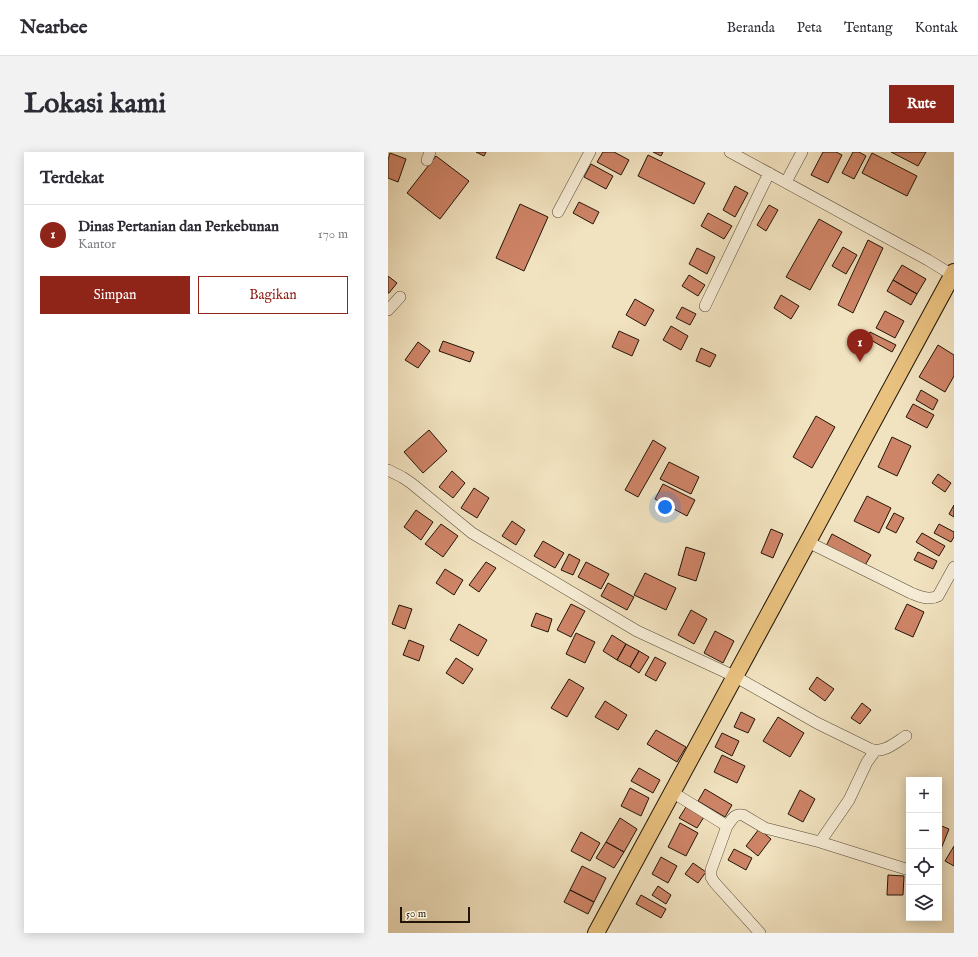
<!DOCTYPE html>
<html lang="id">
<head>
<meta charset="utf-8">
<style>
  :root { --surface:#fff; --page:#f2f2f3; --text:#2b2b33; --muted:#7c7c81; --line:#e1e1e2; --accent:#8f2418 }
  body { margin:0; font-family:"IM FELL English",serif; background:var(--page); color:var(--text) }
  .controls { position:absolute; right:12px; bottom:12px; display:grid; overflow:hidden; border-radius:0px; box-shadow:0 2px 10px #0003 }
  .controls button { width:36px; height:36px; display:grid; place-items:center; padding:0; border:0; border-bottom:1px solid var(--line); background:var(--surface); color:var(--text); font:20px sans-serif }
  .scale { position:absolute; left:12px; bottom:10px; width:70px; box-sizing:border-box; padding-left:4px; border:2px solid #221508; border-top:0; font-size:11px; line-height:14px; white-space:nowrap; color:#221508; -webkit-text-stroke:3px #f7edd6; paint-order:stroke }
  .you { position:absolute; left:277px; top:355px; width:14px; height:14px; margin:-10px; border:3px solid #fff; border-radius:50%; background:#1a73e8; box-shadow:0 0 0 6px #1a73e833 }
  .badge { display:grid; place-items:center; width:26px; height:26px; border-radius:50%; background:var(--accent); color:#fff; font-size:13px; font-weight:700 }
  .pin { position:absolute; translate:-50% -33px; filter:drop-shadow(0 1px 2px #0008) }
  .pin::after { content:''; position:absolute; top:21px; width:14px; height:12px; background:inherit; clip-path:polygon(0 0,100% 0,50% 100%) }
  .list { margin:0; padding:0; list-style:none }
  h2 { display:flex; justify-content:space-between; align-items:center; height:52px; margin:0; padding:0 16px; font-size:17px }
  h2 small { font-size:13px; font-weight:400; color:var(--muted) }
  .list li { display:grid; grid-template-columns:26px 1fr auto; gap:12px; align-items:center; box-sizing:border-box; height:60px; padding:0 16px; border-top:1px solid var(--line) }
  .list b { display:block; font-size:15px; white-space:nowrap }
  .list p { margin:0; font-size:13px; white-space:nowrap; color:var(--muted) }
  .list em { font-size:13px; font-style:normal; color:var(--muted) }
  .actions { display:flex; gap:8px; padding:12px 16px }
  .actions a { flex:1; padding:9px 0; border:1px solid var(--accent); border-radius:0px; text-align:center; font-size:14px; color:var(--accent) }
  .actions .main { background:var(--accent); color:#fff }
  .icon { flex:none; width:22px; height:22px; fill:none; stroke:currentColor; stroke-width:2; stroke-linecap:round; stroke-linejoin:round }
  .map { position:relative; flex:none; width:566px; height:781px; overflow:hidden; border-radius:0px }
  header { display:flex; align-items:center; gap:24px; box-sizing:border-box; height:56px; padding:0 20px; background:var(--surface); border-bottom:1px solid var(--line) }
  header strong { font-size:19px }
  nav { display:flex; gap:22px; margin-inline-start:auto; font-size:14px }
  .intro { display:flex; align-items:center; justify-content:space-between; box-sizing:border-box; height:96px; padding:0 24px }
  h1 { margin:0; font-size:28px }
  .button { padding:10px 18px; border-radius:0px; background:var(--accent); color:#fff; font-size:14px; font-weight:700 }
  main { display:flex; gap:24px; padding:0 24px }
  aside { flex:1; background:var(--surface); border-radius:0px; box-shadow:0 2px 10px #0003 }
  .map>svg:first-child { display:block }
  .building { fill:#ce8467; stroke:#221508 }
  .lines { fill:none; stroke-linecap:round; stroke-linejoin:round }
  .minor-casing { stroke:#564836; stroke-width:12 }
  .highway-casing { stroke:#221508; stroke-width:18 }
  .minor { stroke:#f7edd6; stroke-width:11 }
  .highway { stroke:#e9c280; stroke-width:16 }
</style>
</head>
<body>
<header>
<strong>Nearbee</strong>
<nav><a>Beranda</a><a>Peta</a><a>Tentang</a><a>Kontak</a></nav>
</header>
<div class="intro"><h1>Lokasi kami</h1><a class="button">Rute</a></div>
<main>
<aside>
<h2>Terdekat<small></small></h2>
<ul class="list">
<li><span class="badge">1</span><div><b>Dinas Pertanian dan Perkebunan</b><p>Kantor</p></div><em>170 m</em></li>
</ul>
<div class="actions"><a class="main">Simpan</a><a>Bagikan</a></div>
</aside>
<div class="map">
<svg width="566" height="781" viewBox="0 0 566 781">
  <rect width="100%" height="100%" fill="#f2e3c0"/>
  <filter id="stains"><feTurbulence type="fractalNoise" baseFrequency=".005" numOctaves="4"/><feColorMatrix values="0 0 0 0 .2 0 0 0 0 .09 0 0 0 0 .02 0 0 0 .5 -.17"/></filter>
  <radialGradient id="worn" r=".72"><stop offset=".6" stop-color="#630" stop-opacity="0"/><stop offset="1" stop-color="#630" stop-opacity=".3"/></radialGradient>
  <path class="building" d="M88 0H98L96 4Z
    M215 0H226L241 8 233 23 209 10Z
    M265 0H275L273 4Z
    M435 0H448L454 3 440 31 423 23Z
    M465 0H471L478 4 466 27 454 21Z
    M503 0H538L530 14Z
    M2 1 18 7 10 30 0 26V8Z
    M484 1 529 24 519 44 474 21Z
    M260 3 317 31 306 52 250 24Z
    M48 4 81 29 52 67 19 41Z
    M203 12 225 24 218 37 196 25Z
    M347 34 360 41 347 65 335 58Z
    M191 50 211 60 205 72 185 61Z
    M132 52 160 65 136 119 108 106Z
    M381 53 390 58 378 79 369 73Z
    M320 61 344 74 336 87 313 74Z
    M431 67 454 80 422 138 398 125Z
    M480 88 495 96 465 161 450 153Z
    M455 95 469 103 458 122 444 114Z
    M309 96 327 105 319 122 301 112Z
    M514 113 538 127 529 142 505 128Z
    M301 123 317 133 310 144 294 134Z
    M0 124 9 131 1 141H0Z
    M505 128 529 142 523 153 499 139Z
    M393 143 411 154 403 167 386 156Z
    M247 147 266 158 257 174 238 163Z
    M294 155 308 162 302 173 288 166Z
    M497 159 516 169 507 186 488 176Z
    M283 174 300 184 293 198 275 188Z
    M231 179 251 188 244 204 224 195Z
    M482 180 508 193 504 200 479 186Z
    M55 189 86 200 82 210 51 199Z
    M30 190 42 199 30 216 17 208Z
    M550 193 566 203V224L557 240 531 225Z
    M313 196 328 203 322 215 308 209Z
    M533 238 550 248 545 258 528 248Z
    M525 252 546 263 539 276 518 265Z
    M428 264 447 275 424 316 405 305Z
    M41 278 59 299 35 321 16 300Z
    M504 285 523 294 509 324 490 315Z
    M265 288 278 296 250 345 237 338Z
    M281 310 311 325 303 342 272 327Z
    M64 319 77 331 65 346 51 335Z
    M550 322 563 331 557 340 544 331Z
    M275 332 307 348 299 364 267 347Z
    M86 336 101 346 89 366 73 356Z
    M479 344 503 356 491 381 466 369Z
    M566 353V365L561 362Z
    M28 358 45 370 33 388 16 375Z
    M506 361 516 366 508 381 498 376Z
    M124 369 137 378 128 393 114 384Z
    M53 372 70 384 55 405 37 392Z
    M551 372 566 380V385L563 390 546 381Z
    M383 377 395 382 385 406 373 401Z
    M534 381 557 394 551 404 528 390Z
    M444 382 483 403 476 415 438 394Z
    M155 389 176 401 167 416 146 404Z
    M298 395 317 401 308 429 290 423Z
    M530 400 549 409 545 417 526 408Z
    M181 402 192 408 185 423 173 418Z
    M98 410 108 416 91 440 81 433Z
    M198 410 221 422 213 437 190 425Z
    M57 417 75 428 66 443 48 431Z
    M257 421 288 436 278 458 246 443Z
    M220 431 246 445 239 458 213 444Z
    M183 452 197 459 183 485 169 478Z
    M519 452 536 460 525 485 507 477Z
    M11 453 24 457 17 477 4 472Z
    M303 458 319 467 306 492 290 483Z
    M148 461 164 467 160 480 143 474Z
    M71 472 99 488 90 504 62 488Z
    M327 479 346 489 335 511 316 501Z
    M188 481 207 490 197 511 178 502Z
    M224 483 238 492 229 508 215 499Z
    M21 488 36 494 31 509 15 503Z
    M238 492 251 499 242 515 229 508Z
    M251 499 261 505 251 521 242 515Z
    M267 505 278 511 268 529 257 523Z
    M68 506 85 517 75 532 58 521Z
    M429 525 446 537 437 549 421 537Z
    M181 527 196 536 179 565 163 556Z
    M217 549 239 563 230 578 207 565Z
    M474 551 483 558 472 572 463 566Z
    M353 560 367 567 360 581 346 575Z
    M390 565 416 581 402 605 375 589Z
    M268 578 298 595 289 610 259 592Z
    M334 581 351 589 344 604 327 595Z
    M334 603 357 614 349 631 326 620Z
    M251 616 272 628 265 641 243 629Z
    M242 636 261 646 253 664 233 654Z
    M317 637 344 653 337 665 310 649Z
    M412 638 427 647 415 670 400 662Z
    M298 655 316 665 309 676 291 666Z
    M232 666 249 677 236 700 218 690Z
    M292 671 310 681 298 704 280 695Z
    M551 673 561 677 553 697 551 696Z
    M371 677 383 687 370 704 358 694Z
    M193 680 212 691 202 709 183 699Z
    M218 690 236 700 226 716 208 706Z
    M566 694V714L557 709Z
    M346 697 364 706 358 718 340 708Z
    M273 705 289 714 280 731 264 722Z
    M305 711 318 720 310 731 297 722Z
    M194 714 218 726 206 750 182 738Z
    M500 723 516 724 515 743H499Z
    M270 734 283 743 278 752 264 743Z
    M182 738 206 750 200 762 176 750Z
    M253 743 278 757 273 766 248 752Z"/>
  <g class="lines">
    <defs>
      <path id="minor" d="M342 0 540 108 566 124
        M39 8 42 0
        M398 30 414 0
        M170 60 202 0
        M317 154 381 21
        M0 158 12 145
        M0 318 14 325 23 331 84 381 249 479 348 525 429 571 482 597C495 602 507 591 518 584
        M420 390 523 441C531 444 541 449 550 444L566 415
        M284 640 339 674 323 718V725L326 730 372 781
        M339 674C344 668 346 661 355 663L377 676 432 690 521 718
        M432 690 461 648 479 610 487 599"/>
      <path id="highway" d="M208 781 566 120"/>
    </defs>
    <use href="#minor" class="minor-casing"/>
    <use href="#highway" class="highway-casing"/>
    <use href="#minor" class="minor"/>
    <use href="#highway" class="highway"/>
  </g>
  <rect width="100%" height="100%" filter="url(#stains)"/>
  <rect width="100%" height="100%" fill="url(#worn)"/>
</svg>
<div class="controls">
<button>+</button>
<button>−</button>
<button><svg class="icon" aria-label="locate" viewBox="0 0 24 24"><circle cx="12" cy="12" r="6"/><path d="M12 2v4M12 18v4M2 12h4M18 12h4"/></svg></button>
<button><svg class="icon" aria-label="layers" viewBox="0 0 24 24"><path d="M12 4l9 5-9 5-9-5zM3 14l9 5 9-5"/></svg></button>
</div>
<div class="scale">50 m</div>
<div class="you"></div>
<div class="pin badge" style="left:472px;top:210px">1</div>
</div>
</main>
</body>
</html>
